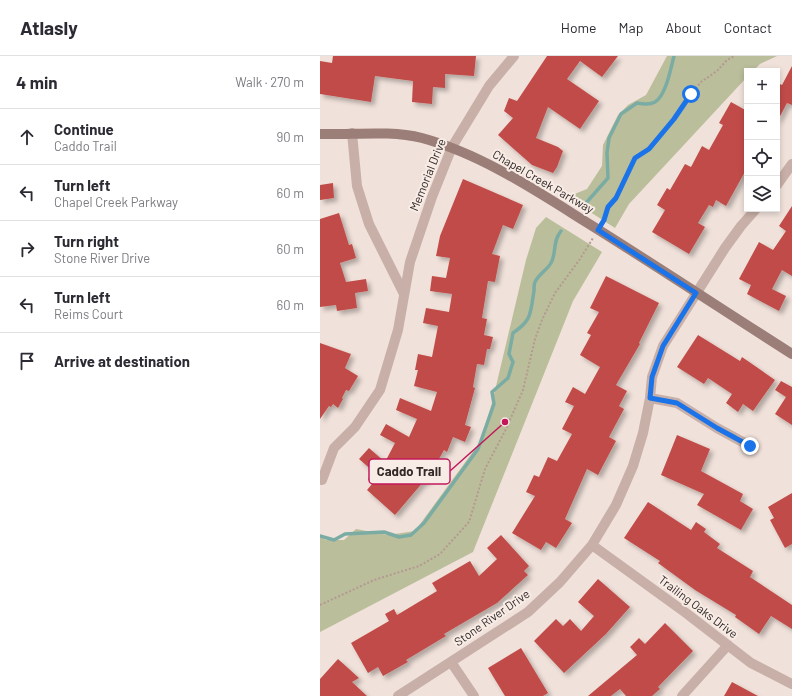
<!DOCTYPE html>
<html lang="en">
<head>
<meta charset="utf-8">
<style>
  :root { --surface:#fff; --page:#f2f2f3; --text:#2b2b33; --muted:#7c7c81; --line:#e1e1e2 }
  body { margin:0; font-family:Barlow,sans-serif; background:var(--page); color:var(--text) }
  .controls { position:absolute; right:12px; top:12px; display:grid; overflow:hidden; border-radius:0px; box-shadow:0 2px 6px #0003 }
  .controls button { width:36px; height:36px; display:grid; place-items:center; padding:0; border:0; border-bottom:1px solid var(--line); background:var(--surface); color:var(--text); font:20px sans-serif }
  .stop { position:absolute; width:12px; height:12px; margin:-9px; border:3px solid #1a73e8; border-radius:50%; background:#fff }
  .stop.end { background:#1a73e8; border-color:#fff; box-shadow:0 1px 4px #0008 }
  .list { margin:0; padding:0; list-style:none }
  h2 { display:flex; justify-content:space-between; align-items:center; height:52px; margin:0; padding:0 16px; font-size:17px }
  h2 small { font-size:13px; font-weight:400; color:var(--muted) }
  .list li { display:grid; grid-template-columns:26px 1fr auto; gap:12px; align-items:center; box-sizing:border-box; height:56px; padding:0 16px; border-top:1px solid var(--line) }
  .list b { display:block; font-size:15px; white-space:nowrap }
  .list p { margin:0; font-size:13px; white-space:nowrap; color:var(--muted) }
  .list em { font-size:13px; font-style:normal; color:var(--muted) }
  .icon { flex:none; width:22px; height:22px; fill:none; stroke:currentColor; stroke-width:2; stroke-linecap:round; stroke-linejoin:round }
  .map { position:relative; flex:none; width:472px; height:640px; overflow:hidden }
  header { display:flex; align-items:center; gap:24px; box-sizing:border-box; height:56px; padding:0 20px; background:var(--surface); border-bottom:1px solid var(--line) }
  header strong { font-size:19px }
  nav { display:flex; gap:22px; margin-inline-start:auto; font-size:14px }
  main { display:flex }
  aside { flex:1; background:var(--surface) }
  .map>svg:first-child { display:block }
  .green { fill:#babe9b }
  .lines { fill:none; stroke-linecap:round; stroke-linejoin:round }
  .stream { stroke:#7aaca4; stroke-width:3.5 }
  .building { fill:#c14c48; filter:url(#shadow) }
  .path { stroke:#b39991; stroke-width:2; stroke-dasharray:2 2; stroke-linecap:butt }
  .street { stroke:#c8afa7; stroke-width:10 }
  .secondary { stroke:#9b7e78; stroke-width:10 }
  .route { stroke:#1a73e8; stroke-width:5 }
  .labels { text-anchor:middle; stroke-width:4; stroke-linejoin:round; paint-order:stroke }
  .street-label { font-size:12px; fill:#342927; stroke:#f8ece6 }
  .leader { fill:none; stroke:#c2185b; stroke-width:1.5 }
  .callout-dot { fill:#c2185b; stroke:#f8ece6; stroke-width:1.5 }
  .callout { fill:#f8ece6; stroke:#c2185b; stroke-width:1.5 }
  .callout-label { font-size:13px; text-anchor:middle; font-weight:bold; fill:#342927 }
</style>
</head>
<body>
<header>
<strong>Atlasly</strong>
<nav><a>Home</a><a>Map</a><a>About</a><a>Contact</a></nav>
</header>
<main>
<aside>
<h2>4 min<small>Walk · 270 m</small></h2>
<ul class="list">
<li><svg class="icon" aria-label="ahead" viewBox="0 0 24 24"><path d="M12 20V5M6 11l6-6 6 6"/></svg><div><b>Continue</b><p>Caddo Trail</p></div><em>90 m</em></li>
<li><svg class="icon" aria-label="left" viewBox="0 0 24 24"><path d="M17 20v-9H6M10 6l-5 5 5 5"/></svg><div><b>Turn left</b><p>Chapel Creek Parkway</p></div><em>60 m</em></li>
<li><svg class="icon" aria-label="right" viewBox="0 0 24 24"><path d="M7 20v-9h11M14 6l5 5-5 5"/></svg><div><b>Turn right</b><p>Stone River Drive</p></div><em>60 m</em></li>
<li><svg class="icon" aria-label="left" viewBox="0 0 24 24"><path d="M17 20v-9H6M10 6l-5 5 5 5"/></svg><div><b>Turn left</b><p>Reims Court</p></div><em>60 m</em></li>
<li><svg class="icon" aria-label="arrive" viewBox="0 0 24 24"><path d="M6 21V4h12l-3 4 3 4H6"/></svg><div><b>Arrive at destination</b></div></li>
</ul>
</aside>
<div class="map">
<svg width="472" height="640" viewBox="0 0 472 640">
  <defs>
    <filter id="shadow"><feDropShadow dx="3.5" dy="3.5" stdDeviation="2" flood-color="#0004"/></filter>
  </defs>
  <rect width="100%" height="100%" fill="#f0e1da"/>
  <path class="green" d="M347 0H457L440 8 433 15H427V21L309 148 295 172 247 141 267 133 282 110 283 89 298 59 308 49 326 39Z
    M226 161 282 196 253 245 153 496 0 576V481L6 484H24L36 473 68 479 95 475 160 386 172 347 206 204 216 172Z"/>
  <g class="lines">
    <path class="stream" d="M266 147 288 122 287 97 289 82 301 58 317 47C322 48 330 49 335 46 346 40 351 11 354 0
      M0 480 14 484 25 478 64 476 79 481 91 479 104 467 158 393 174 348 172 336 188 322 193 306 189 298 193 277C213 263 210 257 214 235 214 232 214 228 215 226 219 218 227 214 231 207 237 196 232 186 241 175"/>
  </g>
  <path class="building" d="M13 0H156L154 20 125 18V32L113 31 112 48 92 46 93 25 55 20 51 46 0 38V5L12 7Z
    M227 0H298L282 21 260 5 247 23 279 45 260 73 228 51 216 82 238 91 243 95 237 111 233 117 212 109 178 79 193 62 184 55 189 42 197 45Z
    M472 10V49L467 47 457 66V27L462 29Z
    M411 46 427 55V112L406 150 396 144 393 151 389 149 378 167 385 171 369 198 332 176 345 154 337 149 347 132 350 134 365 108 371 111 382 90 389 94 403 69 399 67Z
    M143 123 203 149 193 173 183 169 172 198 180 200 175 226 168 225 162 262 167 263 164 279 173 281 170 293H167L164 309 157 308 153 331 155 332 145 369 151 371 145 386 133 381 127 396 124 394 106 426 104 425 75 459 47 434 52 428 48 423 54 416 39 403 49 392 65 406 75 387 60 379 66 368 89 381 97 363 76 354 80 342 111 355 117 336 94 330 98 314H95L98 298 112 301 118 270 103 267 106 252 129 256 132 238 110 235 112 220 126 222 130 202 116 200 120 180Z
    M13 127 14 142 0 144V129Z
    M472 150V220L462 214 452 233 466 240 459 255 427 238 431 229 419 223 439 186 453 194 466 175 459 170Z
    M19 157 29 189 32 188 36 202 20 207 26 226 46 223 48 235 35 237 37 252 17 255 16 249 0 251V163Z
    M286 220 339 247 319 287 320 288 296 329 307 335 299 350 304 353 289 381 296 385 278 419 267 413 245 463 252 467 236 492 226 486 221 494 192 477 215 440 206 436 214 419 219 421 228 401 237 405 252 378 242 373 254 350 245 346 253 331 265 338 280 311 260 299 271 279 267 277 279 256 270 252Z
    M378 279 420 305 422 301 455 324 433 355 423 348 418 356 406 347 412 338 388 322 384 328 357 311Z
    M0 287 31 298 25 312 38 320 29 335 26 334 22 342 23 343 18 352 13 348 11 351 9 350 0 363Z
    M461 325 472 331V369L455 358 466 341 455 334Z
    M357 379 390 393 381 415 423 438 420 445 433 453 421 474 377 449 384 438 341 419Z
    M472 437V488L465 492 450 464 454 462 448 451Z
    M328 446 371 474 376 466 386 473 384 476 400 488 397 492 433 515 430 521 472 549V573L451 560 439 578 415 561 416 559 375 534 338 507 340 505 304 482Z
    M181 479 209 510 204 515 208 519 177 547 124 578 126 580 86 604 88 606 63 620 58 611 48 617 31 587 69 565 65 558 74 553 77 559 117 535 112 527 150 505 159 520 177 503 167 492Z
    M278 523 310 551 286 578 244 617 214 585 236 563 243 570 250 563 261 575 274 560 258 546Z
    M345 567 373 595 338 631 340 633 332 640H306L300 633 291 640H268L317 599 310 591 319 582 325 588Z
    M201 592 228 637 223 640H185L168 612Z
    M18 603 39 622 32 626 47 640H0V623Z
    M412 626 438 640H404Z"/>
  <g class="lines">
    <path class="path" d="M284 165 288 151 296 142 315 102 329 93 354 63 371 38 381 26 397 15 407 4 414 0
      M0 549 54 524 99 510 120 498 149 466 165 413 186 373 203 334 215 283 222 264 235 237 260 203 273 182"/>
    <path class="street" d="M32 77 37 130 49 168 84 238
      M457 129 472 108
      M330 342 357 347 397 372 430 390
      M2 424 14 392 35 371 60 334 78 274 90 206 112 141 132 91 169 30 194 0
      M272 489 366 557 431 607 472 628
      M131 606 154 640
      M78 640 208 556 240 526 272 489 296 449 313 410 323 377 330 342 332 321 343 290 405 192 421 170 436 153
      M362 640 408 589"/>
    <path class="secondary" d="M0 78C34 79 69 74 102 82 161 98 215 134 266 166 335 209 403 254 472 298"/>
  </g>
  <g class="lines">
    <path class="route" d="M371 38 354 63 329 93 315 102 296 142 288 151 284 164 278 174 376 237 343 290 332 321 330 342 357 347 397 372 430 390"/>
  </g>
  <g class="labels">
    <g class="street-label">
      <text transform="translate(108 119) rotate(-68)" y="4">Memorial Drive</text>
      <text transform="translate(223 126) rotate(30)" y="4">Chapel Creek Parkway</text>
      <text transform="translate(378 551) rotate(37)" y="4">Trailing Oaks Drive</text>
      <text transform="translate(172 562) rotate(-35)" y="4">Stone River Drive</text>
    </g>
  </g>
  <path class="leader" d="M185 366L130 415"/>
  <circle class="callout-dot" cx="185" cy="366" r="4"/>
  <rect class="callout" x="49" y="403" width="81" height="25" rx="4"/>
  <g class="callout-label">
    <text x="89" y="420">Caddo Trail</text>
  </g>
</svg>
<div class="controls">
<button>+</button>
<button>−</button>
<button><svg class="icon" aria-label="locate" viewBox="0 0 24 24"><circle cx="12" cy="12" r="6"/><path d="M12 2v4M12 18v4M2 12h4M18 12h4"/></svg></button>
<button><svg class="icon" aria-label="layers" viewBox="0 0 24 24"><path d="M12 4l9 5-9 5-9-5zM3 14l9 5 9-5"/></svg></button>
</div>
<div class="stop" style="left:371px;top:38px"></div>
<div class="stop end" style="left:430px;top:390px"></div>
</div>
</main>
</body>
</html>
